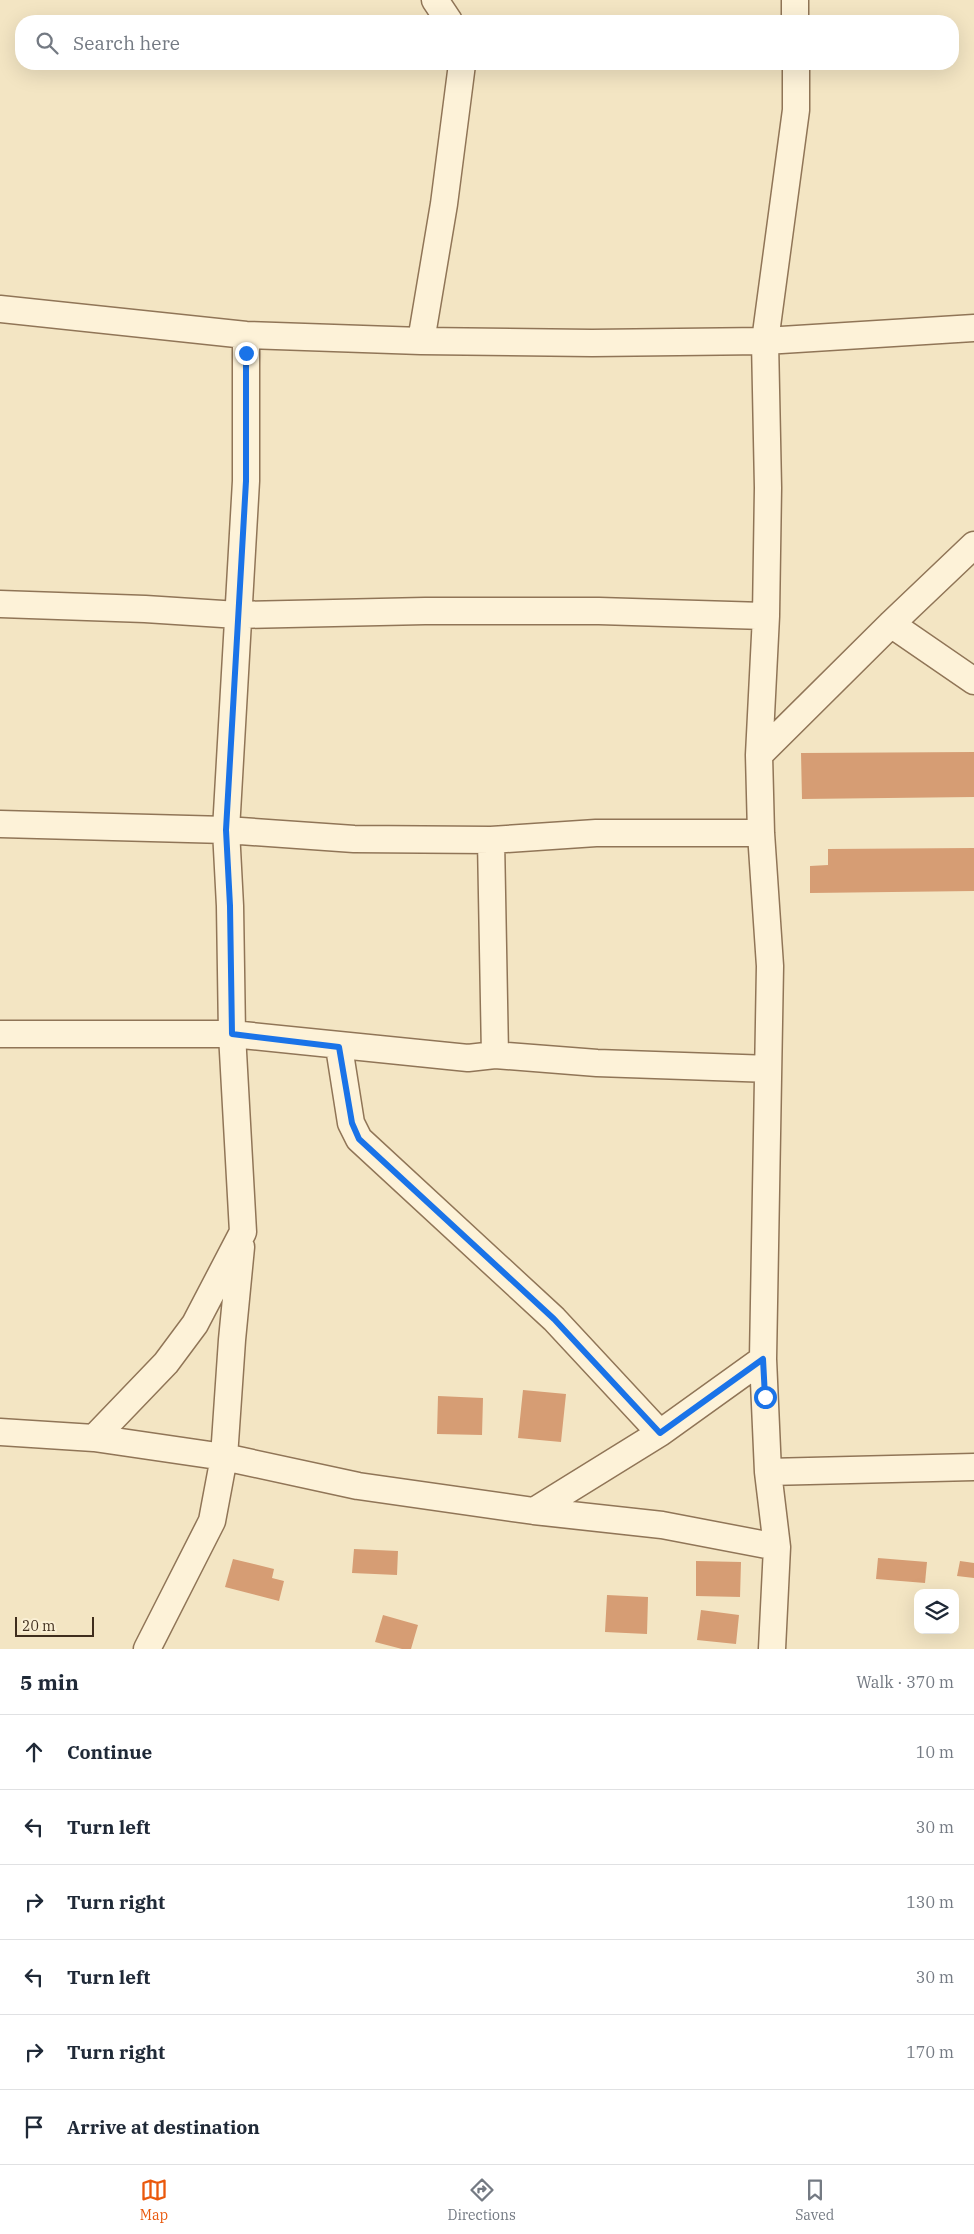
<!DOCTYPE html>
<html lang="en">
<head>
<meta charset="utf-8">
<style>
  :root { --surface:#fff; --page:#f6f6f7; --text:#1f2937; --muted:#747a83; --line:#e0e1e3; --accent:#ea580c }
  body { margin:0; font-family:"IBM Plex Serif",serif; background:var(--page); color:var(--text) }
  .controls { position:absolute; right:15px; bottom:15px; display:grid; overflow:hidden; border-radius:10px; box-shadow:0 5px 20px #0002 }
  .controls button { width:45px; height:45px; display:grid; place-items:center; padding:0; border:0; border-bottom:1px solid var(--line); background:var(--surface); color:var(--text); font:25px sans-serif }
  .scale { position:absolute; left:15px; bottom:12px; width:79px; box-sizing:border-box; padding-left:5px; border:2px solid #3f2d1d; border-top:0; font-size:14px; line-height:18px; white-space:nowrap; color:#3f2d1d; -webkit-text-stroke:4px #faefd4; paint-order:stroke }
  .stop { position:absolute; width:15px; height:15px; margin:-11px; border:4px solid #1a73e8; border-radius:50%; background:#fff }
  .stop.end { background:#1a73e8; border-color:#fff; box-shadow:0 1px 5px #0008 }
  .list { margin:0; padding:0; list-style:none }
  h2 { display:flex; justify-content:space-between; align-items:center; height:65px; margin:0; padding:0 20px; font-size:21px }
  h2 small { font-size:16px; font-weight:400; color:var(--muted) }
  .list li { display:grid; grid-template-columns:32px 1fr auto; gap:15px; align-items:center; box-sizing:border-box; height:75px; padding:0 20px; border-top:1px solid var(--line) }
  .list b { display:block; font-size:19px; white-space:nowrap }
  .list em { font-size:16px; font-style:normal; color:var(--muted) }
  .icon { flex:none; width:28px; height:28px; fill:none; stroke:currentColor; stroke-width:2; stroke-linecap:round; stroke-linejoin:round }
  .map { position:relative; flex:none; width:974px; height:1649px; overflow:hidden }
  .search { position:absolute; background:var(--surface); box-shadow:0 5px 20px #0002; left:15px; right:15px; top:15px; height:55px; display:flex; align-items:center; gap:12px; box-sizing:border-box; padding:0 18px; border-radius:20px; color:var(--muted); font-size:19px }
  .sheet { height:515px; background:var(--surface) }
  nav { display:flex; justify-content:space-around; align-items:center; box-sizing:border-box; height:70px; border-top:1px solid var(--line); background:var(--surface); font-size:14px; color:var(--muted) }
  nav a { display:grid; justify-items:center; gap:2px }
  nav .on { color:var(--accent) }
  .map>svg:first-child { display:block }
  .building { fill:#d69d74 }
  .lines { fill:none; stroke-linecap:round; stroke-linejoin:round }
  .minor-casing { stroke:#907557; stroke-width:29 }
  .minor { stroke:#fdf2d8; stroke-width:26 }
  .route { stroke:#1a73e8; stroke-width:6 }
</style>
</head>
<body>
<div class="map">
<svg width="974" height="1649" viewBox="0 0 974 1649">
  <rect width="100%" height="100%" fill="#f3e5c3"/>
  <path class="building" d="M974 752V797L802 799 801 753Z
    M974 848V891L810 893V866L828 865V849Z
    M523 1390 566 1394 561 1442 518 1438Z
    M438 1396 483 1398 482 1435 437 1434Z
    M354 1549 398 1551 397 1575 352 1573Z
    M878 1558 927 1562 925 1583 876 1579Z
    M233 1559 274 1569 272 1578 284 1581 279 1601 225 1587Z
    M696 1561 741 1562 740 1597 696 1596Z
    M960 1561 974 1563V1578L957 1576Z
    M607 1595 648 1597 647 1634 605 1632Z
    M701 1610 739 1615 736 1644 697 1640Z
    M383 1615 418 1625 411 1649H402L375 1642Z"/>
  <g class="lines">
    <defs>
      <path id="minor" d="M435 0 449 21
        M795 0V21
        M0 309 246 335 421 341 592 343 765 341 974 328
        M421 341 444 204 462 64
        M0 604 145 609 238 615 425 611H599L766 616
        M891 624 974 681
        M759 755 891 624 974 545
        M0 824 226 830 354 839 491 840 596 833H761
        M491 840 495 1055
        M0 1034H232L468 1058 495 1055 597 1063 768 1069
        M339 1047 351 1123 359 1139 554 1319 660 1433
        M0 1432 94 1438 166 1363 195 1324 243 1232 232 1034 230 906 226 830 246 481V335
        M94 1438 224 1457 358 1486 534 1511 662 1525 777 1547
        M768 1472 974 1467
        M534 1511 660 1433 763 1359
        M147 1649 212 1521 224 1457 232 1340 241 1247
        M772 1649 777 1547 768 1472 763 1359 770 966 761 833 759 755 766 616 768 488 765 341 796 110V64"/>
    </defs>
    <use href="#minor" class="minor-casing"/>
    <use href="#minor" class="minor"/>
  </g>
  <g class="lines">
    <path class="route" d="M246 353V481L226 830 230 906 232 1034 339 1047 352 1123 359 1139 554 1319 660 1433 763 1359 765 1397"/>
  </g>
</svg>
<div class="controls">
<button><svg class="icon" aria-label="layers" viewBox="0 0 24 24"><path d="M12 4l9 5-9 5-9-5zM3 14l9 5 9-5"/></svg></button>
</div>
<div class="scale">20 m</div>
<div class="stop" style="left:765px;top:1397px"></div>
<div class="stop end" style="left:246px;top:353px"></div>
<div class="search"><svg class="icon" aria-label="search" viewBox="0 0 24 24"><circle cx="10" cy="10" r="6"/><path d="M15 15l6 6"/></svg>Search here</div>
</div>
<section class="sheet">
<h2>5 min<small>Walk · 370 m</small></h2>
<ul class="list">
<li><svg class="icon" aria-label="ahead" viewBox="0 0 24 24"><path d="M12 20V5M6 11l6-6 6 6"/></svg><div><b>Continue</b></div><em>10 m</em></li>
<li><svg class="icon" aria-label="left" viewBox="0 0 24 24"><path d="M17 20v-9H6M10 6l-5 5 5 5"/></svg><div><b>Turn left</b></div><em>30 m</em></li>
<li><svg class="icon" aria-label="right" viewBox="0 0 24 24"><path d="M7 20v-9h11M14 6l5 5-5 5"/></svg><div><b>Turn right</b></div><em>130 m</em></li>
<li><svg class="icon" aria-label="left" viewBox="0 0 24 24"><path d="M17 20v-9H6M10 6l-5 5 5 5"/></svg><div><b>Turn left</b></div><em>30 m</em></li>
<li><svg class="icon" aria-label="right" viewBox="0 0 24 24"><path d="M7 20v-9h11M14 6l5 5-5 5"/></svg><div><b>Turn right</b></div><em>170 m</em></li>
<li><svg class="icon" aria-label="arrive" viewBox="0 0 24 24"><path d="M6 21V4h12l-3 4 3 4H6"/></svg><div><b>Arrive at destination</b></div></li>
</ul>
</section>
<nav>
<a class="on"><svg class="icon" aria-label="map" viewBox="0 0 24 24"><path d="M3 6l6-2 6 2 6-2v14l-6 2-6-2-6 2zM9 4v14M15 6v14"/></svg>Map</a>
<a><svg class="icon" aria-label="directions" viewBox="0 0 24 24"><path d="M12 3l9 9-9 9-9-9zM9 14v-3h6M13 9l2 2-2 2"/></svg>Directions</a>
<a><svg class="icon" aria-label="saved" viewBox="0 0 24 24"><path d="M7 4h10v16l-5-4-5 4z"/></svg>Saved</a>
</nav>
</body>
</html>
